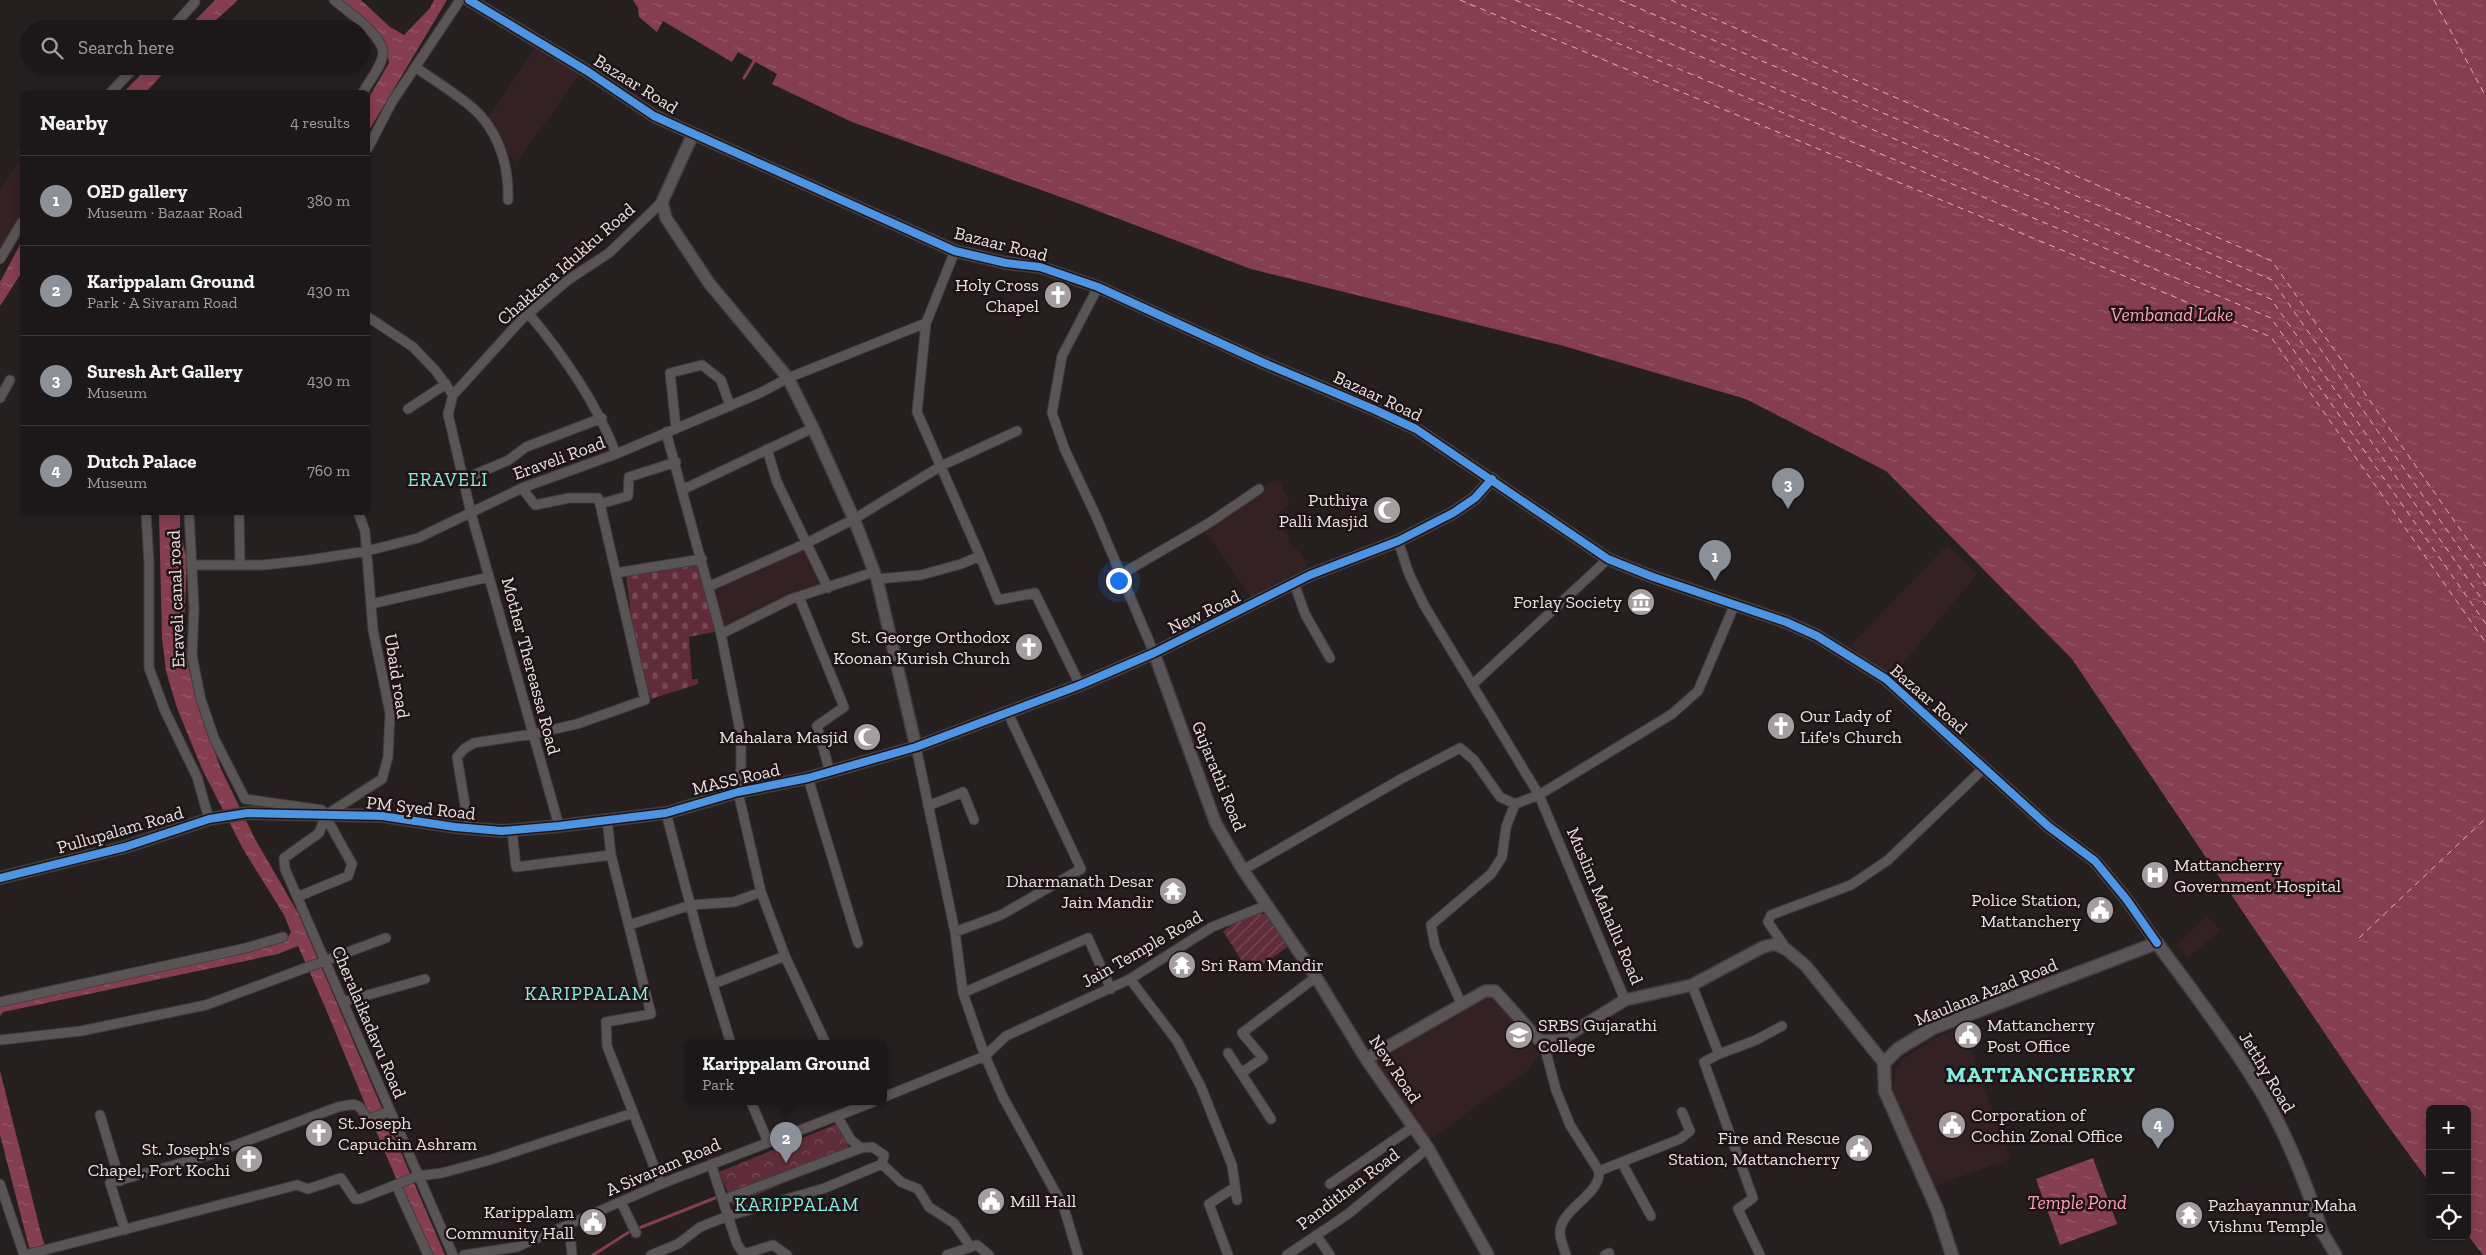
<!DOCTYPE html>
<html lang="en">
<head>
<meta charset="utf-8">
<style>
  :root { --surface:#1c1718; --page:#252021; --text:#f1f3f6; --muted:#a09fa2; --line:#3a3637; --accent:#8c9099 }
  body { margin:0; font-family:"Zilla Slab",serif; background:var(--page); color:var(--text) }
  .controls { position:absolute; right:15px; bottom:15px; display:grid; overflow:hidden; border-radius:8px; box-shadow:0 2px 8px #0003 }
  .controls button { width:45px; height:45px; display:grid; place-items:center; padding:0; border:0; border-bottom:1px solid var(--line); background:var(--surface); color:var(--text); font:25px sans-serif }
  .you { position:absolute; left:1118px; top:580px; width:18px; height:18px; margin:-12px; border:4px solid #fff; border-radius:50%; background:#1a73e8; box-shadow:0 0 0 8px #1a73e833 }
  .badge { display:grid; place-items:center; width:32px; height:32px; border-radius:50%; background:var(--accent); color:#fff; font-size:16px; font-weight:700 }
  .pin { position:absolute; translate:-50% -41px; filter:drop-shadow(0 1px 2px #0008) }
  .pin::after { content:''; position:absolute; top:26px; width:18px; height:15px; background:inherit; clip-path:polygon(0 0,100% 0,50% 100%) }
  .popup { position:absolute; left:685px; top:1040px; width:202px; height:65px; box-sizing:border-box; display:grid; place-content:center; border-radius:8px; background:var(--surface); filter:drop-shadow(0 1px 4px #0005); font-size:16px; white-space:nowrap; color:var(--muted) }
  .popup b { font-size:19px; color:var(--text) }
  .popup::after { content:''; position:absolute; left:50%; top:100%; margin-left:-10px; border:10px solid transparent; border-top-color:var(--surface) }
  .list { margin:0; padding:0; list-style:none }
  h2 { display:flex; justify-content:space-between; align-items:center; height:65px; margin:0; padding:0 20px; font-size:21px }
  h2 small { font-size:16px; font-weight:400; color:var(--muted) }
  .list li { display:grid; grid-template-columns:32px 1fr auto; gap:15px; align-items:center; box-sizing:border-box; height:90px; padding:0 20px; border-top:1px solid var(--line) }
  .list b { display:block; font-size:19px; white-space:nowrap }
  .list p { margin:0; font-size:16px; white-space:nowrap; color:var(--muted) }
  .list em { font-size:16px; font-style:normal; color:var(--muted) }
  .icon { flex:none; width:28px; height:28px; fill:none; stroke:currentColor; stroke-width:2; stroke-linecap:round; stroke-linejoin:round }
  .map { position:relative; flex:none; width:2486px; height:1255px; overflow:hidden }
  .search { position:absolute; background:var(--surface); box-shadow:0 2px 8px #0003; left:20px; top:20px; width:350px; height:55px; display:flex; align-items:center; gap:12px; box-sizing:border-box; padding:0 18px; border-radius:28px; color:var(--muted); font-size:19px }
  .panel { position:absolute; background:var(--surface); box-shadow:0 2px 8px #0003; left:20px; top:90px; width:350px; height:425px; border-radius:8px }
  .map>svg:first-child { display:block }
  .built { fill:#332124 }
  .forest { fill:url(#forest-crowns) }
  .cemetery { fill:url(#cemetery-stones) }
  .garden { fill:url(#garden-furrows) }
  .water { fill:url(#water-ripples) }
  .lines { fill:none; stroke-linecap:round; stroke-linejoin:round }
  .stream { stroke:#843e4f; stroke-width:3 }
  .ferry { stroke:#fba2b4; stroke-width:1; stroke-dasharray:6 5; stroke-linecap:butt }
  .minor-casing { stroke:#433c3d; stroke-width:11 }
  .tertiary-casing { stroke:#433c3d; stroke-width:14 }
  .secondary-casing { stroke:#433c3d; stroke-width:15 }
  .minor { stroke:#595455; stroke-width:9 }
  .tertiary { stroke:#595455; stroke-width:11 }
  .secondary { stroke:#595455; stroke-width:12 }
  .cycleway-casing { stroke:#1f1315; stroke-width:11 }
  .cycleway { stroke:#4d94e3; stroke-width:8 }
  .labels { text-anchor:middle; stroke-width:5; stroke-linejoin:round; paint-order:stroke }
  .street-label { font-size:18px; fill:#eae1e2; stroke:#1f1315 }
  .poi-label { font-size:18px; fill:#eae1e2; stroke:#1f1315; text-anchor:end }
  .water-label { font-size:19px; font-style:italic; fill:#fba2b4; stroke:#1f1315 }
  .neighbourhood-label { font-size:19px; letter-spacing:1px; fill:#85eee3; stroke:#1f1315 }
  .district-label { font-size:22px; font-weight:bold; letter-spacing:1px; fill:#85eee3; stroke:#1f1315 }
</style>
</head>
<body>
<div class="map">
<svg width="2486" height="1255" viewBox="0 0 2486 1255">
  <defs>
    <pattern id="forest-crowns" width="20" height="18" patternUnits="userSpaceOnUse" patternTransform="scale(1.25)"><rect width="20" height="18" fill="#612c39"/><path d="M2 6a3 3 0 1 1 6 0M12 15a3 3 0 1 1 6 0" fill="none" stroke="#784a55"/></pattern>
    <pattern id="cemetery-stones" width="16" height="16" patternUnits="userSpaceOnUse" patternTransform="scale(1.25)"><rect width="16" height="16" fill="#612c39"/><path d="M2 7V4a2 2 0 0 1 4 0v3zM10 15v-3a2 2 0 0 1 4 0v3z" fill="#784a55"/></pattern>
    <pattern id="garden-furrows" width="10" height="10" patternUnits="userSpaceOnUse" patternTransform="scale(1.25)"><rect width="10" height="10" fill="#612c39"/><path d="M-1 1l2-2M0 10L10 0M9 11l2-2" fill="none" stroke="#784a55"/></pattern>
    <pattern id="water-ripples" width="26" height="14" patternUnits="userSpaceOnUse" patternTransform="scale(1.25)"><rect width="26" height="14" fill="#843e4f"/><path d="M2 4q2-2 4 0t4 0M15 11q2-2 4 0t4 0" fill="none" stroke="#965a68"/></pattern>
  </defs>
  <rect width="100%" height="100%" fill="#261f20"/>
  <path class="built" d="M536 47 580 74 516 163 504 149 488 117Z
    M22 145V219L3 249 0 247V189L20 159 15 153Z
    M1278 478 1290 503 1280 511 1291 547 1299 551 1308 567 1252 598 1203 529Z
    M1947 545 1977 574 1890 679 1850 646Z
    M806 546 825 585 725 626 713 589Z
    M2207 916 2220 930 2188 958 2176 945Z
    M1491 995 1539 1054 1526 1073 1427 1140 1374 1062Z
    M1962 1026 2010 1159 1931 1187 1893 1091 1895 1069 1903 1059 1933 1039Z"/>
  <path class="forest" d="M839 1123 851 1154 733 1205 719 1172Z"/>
  <path class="cemetery" d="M700 563 718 631 689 637 692 679H698V684L651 699 634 639 626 574Z"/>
  <path class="garden" d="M1259 913 1266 915 1290 945 1250 974 1223 931 1247 915Z"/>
  <path class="water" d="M215 0H238L206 29H187Z
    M340 0H361L390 27 404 35 430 8 434 0H447L368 132V99L389 63 387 48 367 23Z
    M633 0H2486V1255H2483L2467 1234V1109H2430V1183L2380 1115 2072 659 1886 471 1746 399 1560 345 1251 269 1077 203 852 122 772 84 777 74 738 52 732 62 663 21 657 32 639 17 638 8Z
    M149 66H170L146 92H124Z
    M22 241V272L0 306V282Z
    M159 513H180V531L187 560 184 628 188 665 199 709 221 769 255 839 298 913 445 1255H431C382 1154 345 1048 298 946L278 954 3 1012 0 1016V1005L241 951 288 937 291 932 284 915 243 849 202 769 177 708 166 671 162 638Z
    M0 1071 42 1237 48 1255H33L32 1249 29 1247 0 1135Z
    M2093 1158 2117 1224 2060 1245 2036 1179Z"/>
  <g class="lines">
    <path class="stream" d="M744 78 756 58
      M593 1255 629 1232 715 1198"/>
    <path class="ferry" d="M1460 0 2271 337 2486 643
      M1515 0 2271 318 2486 624
      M1568 0 2271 299 2486 605
      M1620 0 2272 280 2486 586
      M1671 0 2272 261 2486 566
      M2434 0 2486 97
      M2359 938 2486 818"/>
    <defs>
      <path id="minor" d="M334 0C347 11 384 36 383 54 381 68 369 81 363 92
        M171 29 195 2
        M415 67C432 79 467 100 480 115 501 138 509 170 508 200
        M111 92 136 66
        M368 148 392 102 460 0
        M955 251 926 323 917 412 980 556
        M0 259 22 222
        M1098 287 1062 356 1052 413 1065 450 1096 516 1154 653
        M528 313C562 353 598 405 616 454
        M368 317 413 347 436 371 453 395
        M0 398 10 380
        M408 409 446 384
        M676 428 670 373 702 365 721 380 730 406
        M666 432 721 634 741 736V767L738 792 761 892 785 956 826 1044
        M767 449 777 482 828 588
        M464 479 509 460 526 447 602 418
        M522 488 535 505 569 498H598L600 504
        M682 490 813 428
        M146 512 149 564V668L165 711 197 777 209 819
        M189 512 194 608 192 656 201 700 214 738 245 799 322 810 352 864 348 876 297 897
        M239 512 240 565
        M1398 541 1409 574 1424 605 1539 795 1625 1000
        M191 565H263L309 560 367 551 418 538 522 488 616 454 760 393 788 378 926 323
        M616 573 702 559
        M1120 575 1209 523 1259 489
        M877 579 921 575 961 564 980 556 998 600 1035 593 1080 685
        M1294 583 1305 614 1330 658
        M710 586 807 543 854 519 941 466 1017 431
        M799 597 844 707 817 726 830 772
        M371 604 489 577
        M721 634 791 599 874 572
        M1473 684 1608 559
        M916 747 955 932 963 993 985 1056 1003 1097 1064 1208 1078 1255
        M808 778 858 943
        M928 806 963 792 974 820
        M666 813 702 949 731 1044
        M326 815 319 833 284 858 285 869 453 1255
        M326 815 382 779 388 757 390 713 373 630 365 531 358 512
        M607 819 611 855 651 1014 606 1022 607 1046 661 1184
        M559 826 471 513 448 414 453 395 522 319 568 280 609 253 662 202
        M469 829 457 757 464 749 474 743 533 734 577 724 645 700 600 504 628 496 629 477 676 462
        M512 830 516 867 611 855
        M1243 870 1401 779 1460 748 1474 760 1500 797 1515 804 1539 795 1672 714 1698 691 1734 606
        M629 925 691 905 734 902 761 892
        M955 932 1001 915 1081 869 1007 711
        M1787 950 1768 922 1771 915 1851 885 1888 860 1984 768
        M1130 979 1177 1041 1201 1087 1232 1165 1237 1200
        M713 984 785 956
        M1692 985 1719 1054 1704 1062 1753 1198 1738 1209 1760 1255
        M963 993 1088 938 1111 989
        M0 1002 246 948 283 937
        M343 1002 425 979
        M1461 1003 1435 946 1431 925 1491 874 1502 857 1506 827 1515 804
        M0 1040 81 1031 206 1005 386 938
        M1543 1041 1556 1090 1570 1125 1599 1171C1601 1195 1561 1208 1560 1232 1560 1240 1564 1248 1566 1255
        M1228 1053 1271 1119
        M1719 1054 1756 1040 1782 1026
        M1241 1073 1263 1058 1242 1033 1316 977
        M884 1097 985 1056 1006 1036 1130 979 1212 927 1267 905
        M751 1102 768 1142
        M100 1115 120 1181
        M837 1116 851 1140 861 1148 872 1147 884 1155 882 1164
        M1622 1163 1651 1216
        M711 1164 737 1244 744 1254 773 1245 787 1255
        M1599 1171 1680 1139 1690 1131 1682 1112
        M0 1184 24 1255
        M1330 1184 1413 1127
        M396 1185 428 1255
        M723 1200 861 1148
        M621 1202 636 1233
        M569 1225 572 1255
        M125 1230 110 1183 203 1157 338 1107C357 1103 359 1102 367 1120L389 1111
        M1316 1235 1330 1255
        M25 1255 297 1185 308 1189 341 1178 355 1199H360L418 1176 442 1173 490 1160 633 1113
        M464 1255 517 1247 661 1184 873 1102
        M651 1255 678 1244 700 1227 728 1216 825 1188 882 1164 901 1182 918 1189 929 1207 954 1223 970 1246
        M947 1255 977 1245 989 1255
        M1228 1255 1209 1204 1235 1187
        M1287 1255 1348 1214 1428 1148
        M1605 1255 1609 1253"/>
      <path id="tertiary" d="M469 0 587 71 654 116 955 251 1006 263 1040 267 1098 287 1264 363 1373 409 1416 429 1608 559 1653 577 1786 622 1817 636 1886 679 2048 826 2095 861 2127 900 2157 943
        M693 134 662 202 666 218 709 283 788 378 813 428 854 519 877 579 916 747
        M1154 653 1216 824 1243 870 1316 977 1366 1059 1428 1148 1488 1255
        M0 878 125 847 209 819 248 813 382 816 455 827 502 831 559 826 666 813 738 792 808 778 916 747 1080 685 1154 653 1310 575 1398 541 1453 513 1475 498 1492 479
        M1366 1059 1485 991H1495L1538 1039 1543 1041 1560 1040 1625 1000 1692 985 1763 947 1775 944 1787 950 1806 966 1884 1063
        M2322 1232 2336 1255"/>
      <path id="secondary" d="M1952 1255 1937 1209 1885 1091 1884 1063 1898 1049 1933 1028 2157 943C2190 988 2225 1033 2254 1080 2284 1126 2305 1180 2322 1232"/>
    </defs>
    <use href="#minor" class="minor-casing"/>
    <use href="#tertiary" class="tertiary-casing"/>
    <use href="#secondary" class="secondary-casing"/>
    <use href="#minor" class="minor"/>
    <use href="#tertiary" class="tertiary"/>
    <use href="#secondary" class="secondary"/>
    <defs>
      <path id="cycleway" d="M469 0 587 71 654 116 955 251 1006 263 1040 267 1098 287 1264 363 1373 409 1416 429 1608 559 1653 577 1786 622 1817 636 1886 679 2048 826 2095 861 2127 900 2157 943
        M0 878 125 847 209 819 248 813 382 816 455 827 502 831 559 826 666 813 738 792 808 778 916 747 1080 685 1154 653 1310 575 1398 541 1453 513 1475 498 1492 479"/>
    </defs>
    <use href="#cycleway" class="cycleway-casing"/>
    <use href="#cycleway" class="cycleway"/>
  </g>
  <defs>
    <symbol id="church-disc" viewBox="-11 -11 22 22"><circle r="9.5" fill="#a59d9e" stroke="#1f1315"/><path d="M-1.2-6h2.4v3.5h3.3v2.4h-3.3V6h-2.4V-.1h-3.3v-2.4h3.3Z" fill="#fff"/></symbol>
    <symbol id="mosque-disc" viewBox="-11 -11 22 22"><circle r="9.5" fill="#a59d9e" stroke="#1f1315"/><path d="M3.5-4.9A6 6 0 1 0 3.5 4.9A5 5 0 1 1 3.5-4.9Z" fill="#fff"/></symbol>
    <symbol id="museum-disc" viewBox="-11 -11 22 22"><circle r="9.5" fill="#a59d9e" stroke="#1f1315"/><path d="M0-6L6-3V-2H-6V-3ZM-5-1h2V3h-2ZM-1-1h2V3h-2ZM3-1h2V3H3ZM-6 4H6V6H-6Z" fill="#fff"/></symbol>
    <symbol id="hospital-disc" viewBox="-11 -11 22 22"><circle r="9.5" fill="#a59d9e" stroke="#1f1315"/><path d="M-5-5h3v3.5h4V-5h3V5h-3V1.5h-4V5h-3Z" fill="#fff"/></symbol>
    <symbol id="temple-disc" viewBox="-11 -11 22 22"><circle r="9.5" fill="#a59d9e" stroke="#1f1315"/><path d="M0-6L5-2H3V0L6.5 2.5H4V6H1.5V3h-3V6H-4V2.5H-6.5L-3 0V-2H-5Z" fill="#fff"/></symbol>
    <symbol id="civic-disc" viewBox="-11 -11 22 22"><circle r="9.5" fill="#a59d9e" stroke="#1f1315"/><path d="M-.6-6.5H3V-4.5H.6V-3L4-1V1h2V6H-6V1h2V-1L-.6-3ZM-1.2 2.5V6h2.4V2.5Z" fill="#fff"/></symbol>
    <symbol id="university-disc" viewBox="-11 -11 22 22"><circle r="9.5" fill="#a59d9e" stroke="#1f1315"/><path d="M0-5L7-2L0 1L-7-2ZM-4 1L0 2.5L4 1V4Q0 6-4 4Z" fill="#fff"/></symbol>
  </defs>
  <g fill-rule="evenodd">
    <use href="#church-disc" x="1042" y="279" width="32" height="32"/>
    <use href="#mosque-disc" x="1371" y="494" width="32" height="32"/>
    <use href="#museum-disc" x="1625" y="586" width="32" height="32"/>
    <use href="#church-disc" x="1013" y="631" width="32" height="32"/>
    <use href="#church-disc" x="1765" y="710" width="32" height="32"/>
    <use href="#mosque-disc" x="851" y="721" width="32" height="32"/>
    <use href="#hospital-disc" x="2139" y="859" width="32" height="32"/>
    <use href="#temple-disc" x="1157" y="875" width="32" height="32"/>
    <use href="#civic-disc" x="2084" y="894" width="32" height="32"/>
    <use href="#temple-disc" x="1166" y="949" width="32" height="32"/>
    <use href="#university-disc" x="1503" y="1019" width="32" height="32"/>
    <use href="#civic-disc" x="1952" y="1019" width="32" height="32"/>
    <use href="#civic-disc" x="1936" y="1109" width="32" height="32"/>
    <use href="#church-disc" x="303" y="1117" width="32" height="32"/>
    <use href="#civic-disc" x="1843" y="1132" width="32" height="32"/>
    <use href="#church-disc" x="233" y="1143" width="32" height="32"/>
    <use href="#civic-disc" x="975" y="1185" width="32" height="32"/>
    <use href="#temple-disc" x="2173" y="1199" width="32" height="32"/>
    <use href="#civic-disc" x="577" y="1206" width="32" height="32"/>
  </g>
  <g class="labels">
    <g class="street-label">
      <text transform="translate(636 84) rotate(32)" y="6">Bazaar Road</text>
      <text transform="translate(1001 244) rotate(14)" y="6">Bazaar Road</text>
      <text transform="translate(566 264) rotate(-41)" y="6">Chakkara Idukku Road</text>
      <text transform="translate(1378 396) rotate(25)" y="6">Bazaar Road</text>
      <text transform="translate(559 458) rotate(-20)" y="6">Eraveli Road</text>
      <text transform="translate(176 599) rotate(-92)" y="6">Eraveli canal road</text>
      <text transform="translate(1204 612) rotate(-26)" y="6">New Road</text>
      <text transform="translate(531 666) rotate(75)" y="6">Mother Thereassa Road</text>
      <text transform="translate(397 676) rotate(81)" y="6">Ubaid road</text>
      <text transform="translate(1929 699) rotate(41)" y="6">Bazaar Road</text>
      <text transform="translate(1219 776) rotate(68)" y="6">Gujarathi Road</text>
      <text transform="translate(736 779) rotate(-13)" y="6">MASS Road</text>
      <text transform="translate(421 808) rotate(6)" y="6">PM Syed Road</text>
      <text transform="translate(120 830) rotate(-16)" y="6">Pullupalam Road</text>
      <text transform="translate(1605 906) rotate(67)" y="6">Muslim Mahallu Road</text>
      <text transform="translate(1142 949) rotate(-30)" y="6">Jain Temple Road</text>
      <text transform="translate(1986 992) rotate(-22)" y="6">Maulana Azad Road</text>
      <text transform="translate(369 1022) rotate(67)" y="6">Cheralaikadavu Road</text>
      <text transform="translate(1395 1069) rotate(56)" y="6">New Road</text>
      <text transform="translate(2267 1072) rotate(59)" y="6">Jetthy Road</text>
      <text transform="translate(663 1167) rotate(-23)" y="6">A Sivaram Road</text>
      <text transform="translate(1348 1189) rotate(-37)" y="6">Pandithan Road</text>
    </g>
    <g class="poi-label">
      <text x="1039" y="291">Holy Cross<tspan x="1039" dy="21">Chapel</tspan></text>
      <text x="1368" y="506">Puthiya<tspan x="1368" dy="21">Palli Masjid</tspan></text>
      <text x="1622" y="608">Forlay Society</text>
      <text x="1010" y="643">St. George Orthodox<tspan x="1010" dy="21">Koonan Kurish Church</tspan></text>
      <text x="1800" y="722" text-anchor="start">Our Lady of<tspan x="1800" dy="21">Life's Church</tspan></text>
      <text x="848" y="743">Mahalara Masjid</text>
      <text x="2174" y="871" text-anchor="start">Mattancherry<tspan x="2174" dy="21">Government Hospital</tspan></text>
      <text x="1154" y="887">Dharmanath Desar<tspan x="1154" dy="21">Jain Mandir</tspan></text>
      <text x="2081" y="906">Police Station,<tspan x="2081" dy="21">Mattanchery</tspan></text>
      <text x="1201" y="971" text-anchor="start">Sri Ram Mandir</text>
      <text x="1538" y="1031" text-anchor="start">SRBS Gujarathi<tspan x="1538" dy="21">College</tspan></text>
      <text x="1987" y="1031" text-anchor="start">Mattancherry<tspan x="1987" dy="21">Post Office</tspan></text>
      <text x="1971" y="1121" text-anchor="start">Corporation of<tspan x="1971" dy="21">Cochin Zonal Office</tspan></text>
      <text x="338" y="1129" text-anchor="start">St.Joseph<tspan x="338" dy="21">Capuchin Ashram</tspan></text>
      <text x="1840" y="1144">Fire and Rescue<tspan x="1840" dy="21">Station, Mattancherry</tspan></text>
      <text x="230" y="1155">St. Joseph's<tspan x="230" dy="21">Chapel, Fort Kochi</tspan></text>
      <text x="1010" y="1207" text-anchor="start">Mill Hall</text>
      <text x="2208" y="1211" text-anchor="start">Pazhayannur Maha<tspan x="2208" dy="21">Vishnu Temple</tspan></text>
      <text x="574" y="1218">Karippalam<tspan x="574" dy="21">Community Hall</tspan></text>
    </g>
    <g class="water-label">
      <text x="2172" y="321">Vembanad Lake</text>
      <text x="2077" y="1209">Temple Pond</text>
    </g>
    <g class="neighbourhood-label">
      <text x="448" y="486">ERAVELI</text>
      <text x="587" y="1000">KARIPPALAM</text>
      <text x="797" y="1211">KARIPPALAM</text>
    </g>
    <g class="district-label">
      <text x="2041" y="1082">MATTANCHERRY</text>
    </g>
  </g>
</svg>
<div class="controls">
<button>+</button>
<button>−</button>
<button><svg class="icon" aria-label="locate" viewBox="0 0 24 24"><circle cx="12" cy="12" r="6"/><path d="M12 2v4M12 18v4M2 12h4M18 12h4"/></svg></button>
</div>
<div class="you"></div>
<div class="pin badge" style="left:1715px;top:581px">1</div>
<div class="pin badge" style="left:786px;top:1163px">2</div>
<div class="popup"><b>Karippalam Ground</b>Park</div>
<div class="pin badge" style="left:1788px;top:509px">3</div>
<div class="pin badge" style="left:2158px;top:1149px">4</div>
<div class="search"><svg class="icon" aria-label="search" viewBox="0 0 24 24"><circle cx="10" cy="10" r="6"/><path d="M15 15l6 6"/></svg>Search here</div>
<section class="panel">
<h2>Nearby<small>4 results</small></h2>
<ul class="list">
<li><span class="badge">1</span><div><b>OED gallery</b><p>Museum · Bazaar Road</p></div><em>380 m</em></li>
<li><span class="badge">2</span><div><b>Karippalam Ground</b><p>Park · A Sivaram Road</p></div><em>430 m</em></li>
<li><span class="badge">3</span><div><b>Suresh Art Gallery</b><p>Museum</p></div><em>430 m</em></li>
<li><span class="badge">4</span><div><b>Dutch Palace</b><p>Museum</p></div><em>760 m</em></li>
</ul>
</section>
</div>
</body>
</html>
